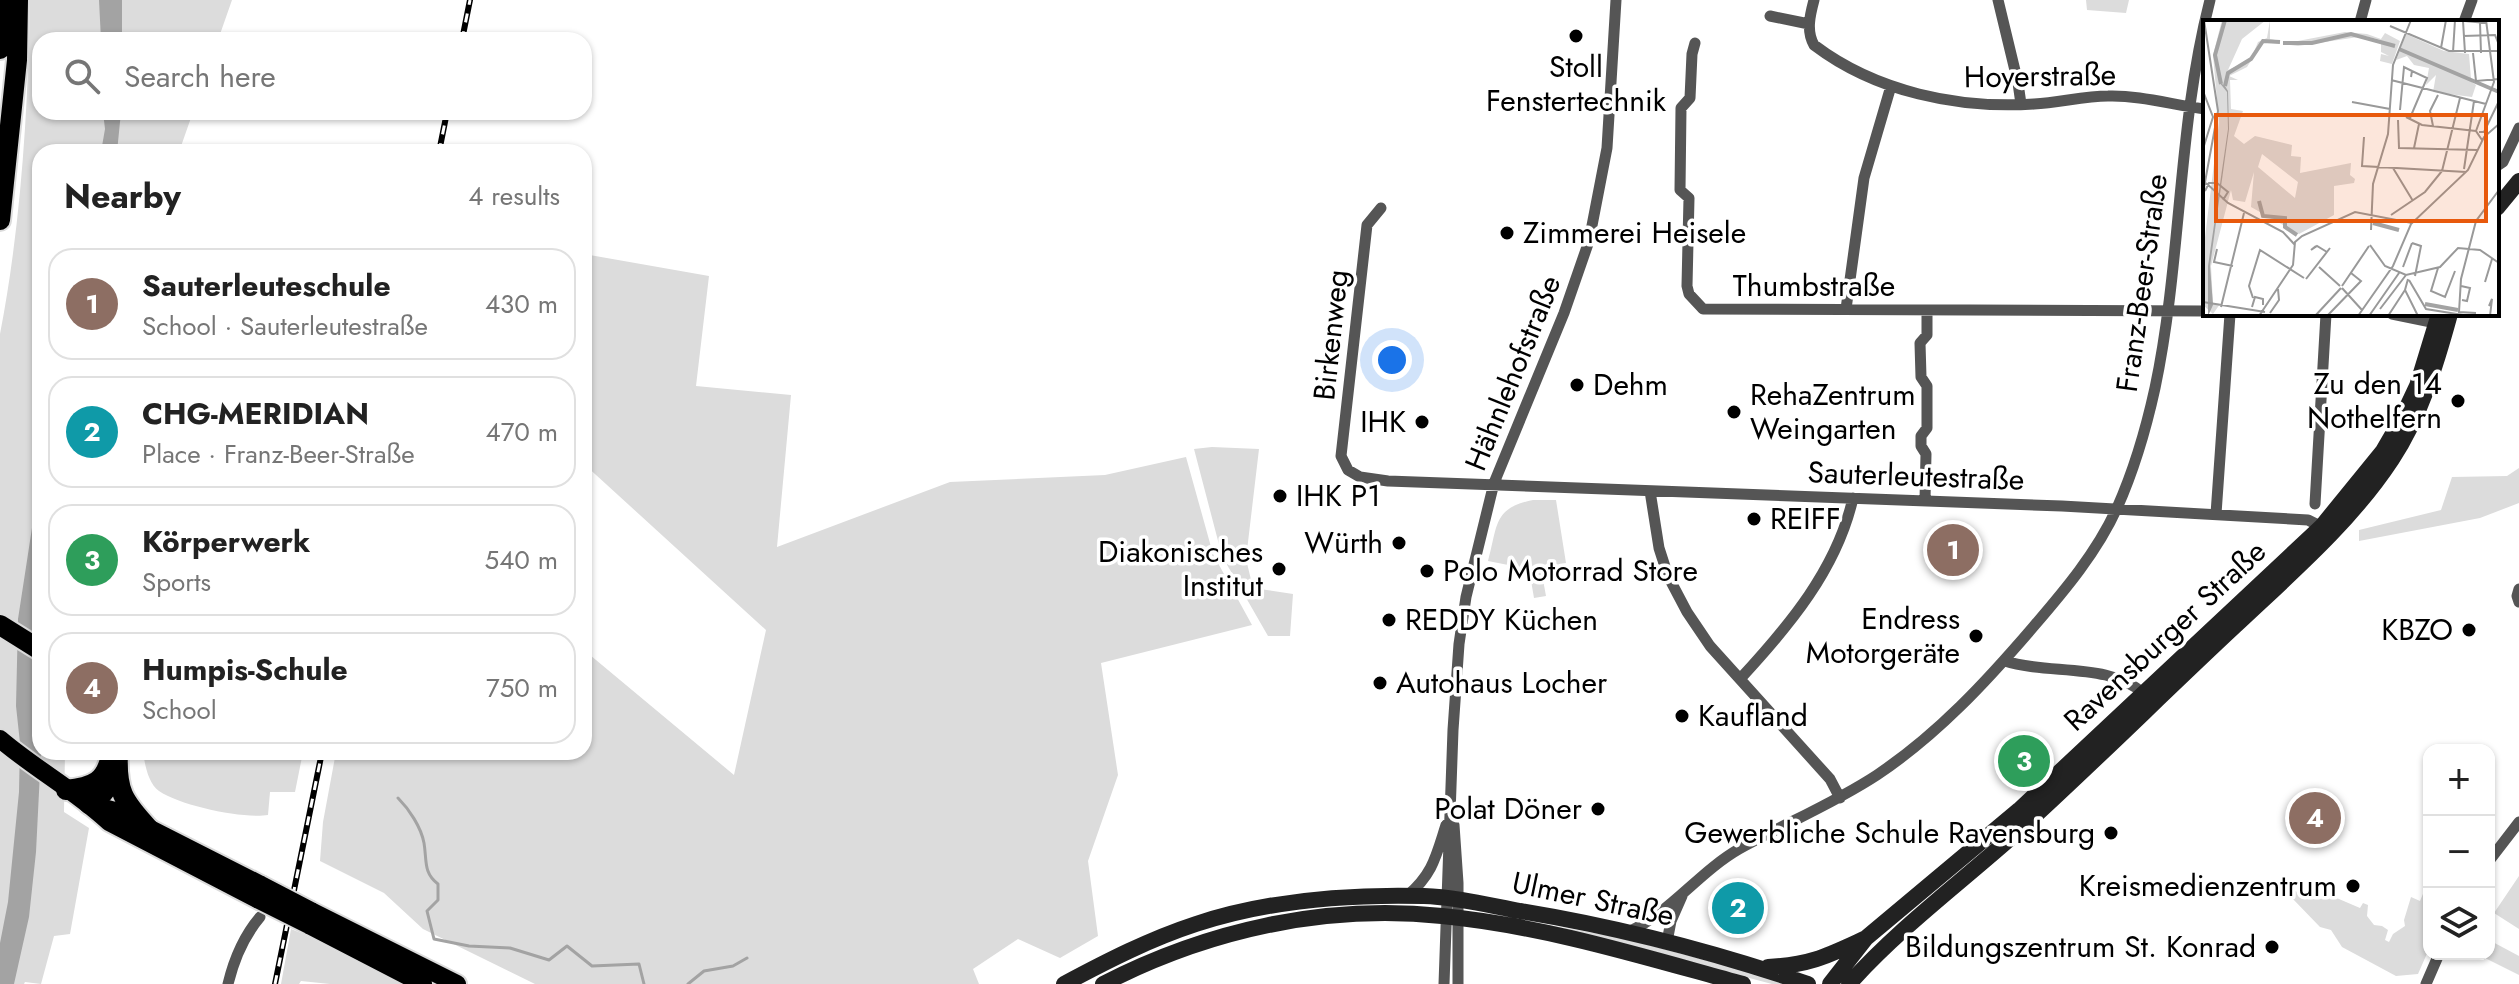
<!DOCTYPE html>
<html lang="en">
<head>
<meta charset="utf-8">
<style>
  :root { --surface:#fff; --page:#f2f2f2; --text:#222; --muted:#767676; --line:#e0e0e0; --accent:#000 }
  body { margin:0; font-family:Jost,sans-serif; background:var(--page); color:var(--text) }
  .controls { position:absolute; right:24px; bottom:24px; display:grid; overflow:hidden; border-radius:16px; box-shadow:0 2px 6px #0004 }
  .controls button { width:72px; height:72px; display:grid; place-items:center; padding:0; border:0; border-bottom:2px solid var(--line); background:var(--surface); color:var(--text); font:40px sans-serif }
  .you { position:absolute; left:1392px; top:360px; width:28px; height:28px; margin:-20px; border:6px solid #fff; border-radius:50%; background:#1a73e8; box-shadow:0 0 0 12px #1a73e833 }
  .badge { display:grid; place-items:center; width:52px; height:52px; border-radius:50%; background:var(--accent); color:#fff; font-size:26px; font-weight:700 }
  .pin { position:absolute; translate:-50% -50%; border:4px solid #fff; box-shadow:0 2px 8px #0006 }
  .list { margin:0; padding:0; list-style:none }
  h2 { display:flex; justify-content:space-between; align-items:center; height:104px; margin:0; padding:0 32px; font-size:34px }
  h2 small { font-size:26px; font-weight:400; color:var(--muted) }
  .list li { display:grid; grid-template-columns:52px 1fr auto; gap:24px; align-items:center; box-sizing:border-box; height:112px; margin:0 16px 16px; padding:0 16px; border:2px solid var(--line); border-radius:24px }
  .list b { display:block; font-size:30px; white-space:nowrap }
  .list p { margin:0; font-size:26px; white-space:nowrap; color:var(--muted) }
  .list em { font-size:26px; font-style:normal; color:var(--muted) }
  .icon { flex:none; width:44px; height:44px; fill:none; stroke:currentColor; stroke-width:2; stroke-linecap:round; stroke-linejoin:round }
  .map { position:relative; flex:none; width:2519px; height:984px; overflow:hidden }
  .search { position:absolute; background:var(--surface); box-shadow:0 2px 6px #0004; left:32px; top:32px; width:560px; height:88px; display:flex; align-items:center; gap:20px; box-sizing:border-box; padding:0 28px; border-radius:24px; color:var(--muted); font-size:30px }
  .panel { position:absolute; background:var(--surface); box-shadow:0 2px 6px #0004; left:32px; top:144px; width:560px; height:616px; border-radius:24px }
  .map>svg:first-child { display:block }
  .green { fill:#dcdcdc }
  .water { fill:#a3a3a3 }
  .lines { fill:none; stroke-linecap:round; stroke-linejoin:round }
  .stream { stroke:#a3a3a3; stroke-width:3 }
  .primary-casing { stroke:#dbdbdb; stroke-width:22 }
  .highway-casing { stroke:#dbdbdb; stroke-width:24 }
  .street { stroke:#555; stroke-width:11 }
  .secondary { stroke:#222; stroke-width:16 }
  .primary { stroke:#000; stroke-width:18 }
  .highway { stroke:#000; stroke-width:20 }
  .rail-casing { stroke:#000; stroke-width:6 }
  .rail { stroke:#fff; stroke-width:3; stroke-dasharray:9; stroke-linecap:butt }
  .primary-bridge-casing { stroke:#dbdbdb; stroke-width:22; stroke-linecap:butt }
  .primary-bridge { stroke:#000; stroke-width:18 }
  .poi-dot { fill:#000; stroke:#fff; stroke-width:3 }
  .labels { text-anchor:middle; stroke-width:7; stroke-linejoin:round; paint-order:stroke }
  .poi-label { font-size:30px; fill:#000; stroke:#fff; text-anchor:end }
  .street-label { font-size:30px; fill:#000; stroke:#fff }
  .inset-river { fill:none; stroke:#a3a3a3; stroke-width:4 }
  .inset-road { fill:none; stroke:#999; stroke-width:2 }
  .view { fill:#e8590c; fill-opacity:0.15; stroke:#e8590c; stroke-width:4 }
  .inset-edge { fill:none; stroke:#000; stroke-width:4 }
</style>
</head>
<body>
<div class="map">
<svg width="2519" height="984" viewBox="0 0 2519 984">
  <rect width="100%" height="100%" fill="#fff"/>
  <path class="green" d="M30 0H232L218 40H40V112H193L179 152H40V752H65L64 812 89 828 70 934 54 936 41 984 25 982 24 984H0V334C21 225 28 111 30 0Z
    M2086 0H2129L2126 13 2087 10Z
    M584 254 709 276 696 386 791 395 777 547 950 482 1105 475 1186 457 1213 554 1252 625 1101 663 1118 775 1088 861 1098 936 1060 958 1018 939 973 969 979 984H535L423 929 384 893 320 861 323 822 336 752H584V650L734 775 766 630 584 464Z
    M1212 447 1259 449 1246 559 1253 588 1293 594 1290 636H1268L1222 556 1194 449Z
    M2519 468V503L2480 518 2359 541V530L2441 510 2452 477 2507 476Z
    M1533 500H1556L1566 563 1541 569 1546 596 1534 598 1529 569 1488 561C1498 525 1493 508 1533 500Z
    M143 752H303L295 792H270L268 815C243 819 181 806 159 791 148 783 145 765 143 752Z
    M2519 876V929L2494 913Z
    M2425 889 2429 891V949L2418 974 2396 976 2342 947 2331 930 2320 927 2291 897 2295 891 2316 899 2325 893 2360 908 2363 903 2368 905 2367 916 2374 925 2382 926 2388 930 2385 940 2389 942 2393 934 2405 926 2404 920 2411 897 2420 901Z
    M1494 915 1622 938 1795 984H1772L1617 943Z
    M291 929 301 933 400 984H330L301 981 299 984H281Z
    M2489 940 2519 956V975L2477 954H2489Z"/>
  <path class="water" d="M99 0H122V40H101Z
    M103 112H121L117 152H101L105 129Z
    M40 476 39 615 41 752 36 852 29 917 14 984H0V943L8 902 19 792 20 743 16 706 18 619Z"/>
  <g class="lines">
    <path class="stream" d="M398 798C409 809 421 827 424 843 427 860 423 873 438 884V900L427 911 434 939 469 946 510 948 549 960 567 946 592 966 639 964 644 984
      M688 984 704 971 733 966 747 958"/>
    <defs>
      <path id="primary" d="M0 739C35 769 76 791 109 822L259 900
        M92 805 115 811 261 885
        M311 911 457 984
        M309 925 423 984"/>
      <path id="highway" d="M0 49 2 0
        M0 220 17 60 18 0
        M0 625 40 650
        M118 752C116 791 123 801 149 829
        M66 790C94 787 106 782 112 752
        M89 804 103 793 114 779"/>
    </defs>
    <use href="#primary" class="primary-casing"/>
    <use href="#highway" class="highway-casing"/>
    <path class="street" d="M1814 0C1810 15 1806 31 1814 45 1876 92 1958 109 2034 104 2059 103 2083 96 2108 96 2140 95 2173 105 2205 109
      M1998 0 2018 83 2021 104
      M1770 16 1809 24
      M2360 22 2366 0
      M2464 22 2472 0
      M1695 43 1692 54 1690 98 1681 108 1680 190 1689 198 1687 286 1689 294 1703 309 2205 311
      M2497 166 2503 162 2519 128
      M1381 208 1367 225 1341 456 1348 470 1360 477 1388 481 2062 506 2308 520 2324 528
      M1846 309 1864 178 1891 86
      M2392 314 2436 323
      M1650 491 1659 548 1668 576 1687 612 1710 646 1830 779 1840 798
      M1925 500 1926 454 1921 446V436L1927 428V386L1921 377 1920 343 1927 335V310
      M2315 504 2326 314
      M2216 514 2230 314
      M2519 589 2517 596 2519 602
      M2005 661C2048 675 2110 662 2144 694
      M1740 679C1789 626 1837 569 1853 498
      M1454 825 1458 883V984
      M2489 861 2519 822
      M1407 896C1433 874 1436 856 1446 825
      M1628 932C1670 913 1699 872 1739 849 1784 824 1833 804 1877 775 1938 734 1986 682 2034 626 2065 590 2097 552 2117 508 2134 470 2146 429 2155 388 2182 260 2177 127 2210 0
      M1667 942 1671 921 1682 896
      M228 984C234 959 243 937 260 917
      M1444 984 1453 730 1459 644 1466 597 1494 483 1564 313 1589 241 1607 148 1616 0
      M2426 984 2439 954"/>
    <path class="secondary" d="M2497 208 2519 181
      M1768 967C1811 965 1829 955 1866 938
      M1064 984C1107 961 1150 939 1196 924 1269 900 1348 894 1424 896 1456 897 1488 905 1520 911 1618 927 1714 952 1808 984
      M1103 984C1208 930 1324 904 1442 916 1545 926 1644 957 1743 984
      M1830 984 1866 938 2019 810 2322 526 2383 451 2401 420 2417 386 2439 314
      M1849 984C1898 929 1960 883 2015 834 2090 766 2161 695 2235 626 2290 574 2350 523 2392 459 2421 415 2436 365 2450 314"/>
    <use href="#primary" class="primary"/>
    <use href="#highway" class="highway"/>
    <defs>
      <path id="rail" d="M462 40 470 0
        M439 152 447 112
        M275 984 322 752"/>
    </defs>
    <use href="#rail" class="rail-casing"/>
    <use href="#rail" class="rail"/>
    <defs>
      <path id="primary-bridge" d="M261 885 311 911
        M259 900 309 925"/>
    </defs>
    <use href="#primary-bridge" class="primary-bridge-casing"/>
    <use href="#primary-bridge" class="primary-bridge"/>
  </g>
  <g class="poi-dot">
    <circle cx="1576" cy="36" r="8"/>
    <circle cx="1507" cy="233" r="8"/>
    <circle cx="1577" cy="385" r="8"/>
    <circle cx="2458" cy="401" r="8"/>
    <circle cx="1734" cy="412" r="8"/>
    <circle cx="1422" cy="422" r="8"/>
    <circle cx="1280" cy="496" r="8"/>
    <circle cx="1754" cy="519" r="8"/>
    <circle cx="1399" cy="543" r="8"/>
    <circle cx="1279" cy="569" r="8"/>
    <circle cx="1427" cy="571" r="8"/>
    <circle cx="1389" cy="620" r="8"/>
    <circle cx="2469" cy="630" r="8"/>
    <circle cx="1976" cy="636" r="8"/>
    <circle cx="1380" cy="683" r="8"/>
    <circle cx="1682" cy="716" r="8"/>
    <circle cx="1598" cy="809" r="8"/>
    <circle cx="2111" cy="833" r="8"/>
    <circle cx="2353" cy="886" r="8"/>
    <circle cx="2272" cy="947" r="8"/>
  </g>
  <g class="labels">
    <g class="poi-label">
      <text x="1576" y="77" text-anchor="middle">Stoll<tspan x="1576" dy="34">Fenstertechnik</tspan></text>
      <text x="1523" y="243" text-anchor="start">Zimmerei Heisele</text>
      <text x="2442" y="394">Zu den 14<tspan x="2442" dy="34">Nothelfern</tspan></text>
      <text x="1593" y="395" text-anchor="start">Dehm</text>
      <text x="1750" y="405" text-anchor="start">RehaZentrum<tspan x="1750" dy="34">Weingarten</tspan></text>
      <text x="1406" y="432">IHK</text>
      <text x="1296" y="506" text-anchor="start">IHK P1</text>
      <text x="1770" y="529" text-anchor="start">REIFF</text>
      <text x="1383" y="553">Würth</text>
      <text x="1263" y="562">Diakonisches<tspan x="1263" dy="34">Institut</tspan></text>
      <text x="1443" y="581" text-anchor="start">Polo Motorrad Store</text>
      <text x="1960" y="629">Endress<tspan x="1960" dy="34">Motorgeräte</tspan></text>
      <text x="1405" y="630" text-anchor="start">REDDY Küchen</text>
      <text x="2453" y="640">KBZO</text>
      <text x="1396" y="693" text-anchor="start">Autohaus Locher</text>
      <text x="1698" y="726" text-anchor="start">Kaufland</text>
      <text x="1582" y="819">Polat Döner</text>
      <text x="2095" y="843">Gewerbliche Schule Ravensburg</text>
      <text x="2337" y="896">Kreismedienzentrum</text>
      <text x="2256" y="957">Bildungszentrum St. Konrad</text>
    </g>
    <g class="street-label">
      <text transform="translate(2040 76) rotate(-1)" y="10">Hoyerstraße</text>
      <text transform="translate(2142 283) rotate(-82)" y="10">Franz-Beer-Straße</text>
      <text x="1814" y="296">Thumbstraße</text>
      <text transform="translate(1331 335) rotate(-84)" y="10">Birkenweg</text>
      <text transform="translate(1513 373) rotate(-68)" y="10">Hähnlehofstraße</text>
      <text transform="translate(1916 476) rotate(2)" y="10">Sauterleutestraße</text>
      <text transform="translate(2165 636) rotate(-43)" y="10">Ravensburger Straße</text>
      <text transform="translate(1593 899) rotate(12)" y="10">Ulmer Straße</text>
    </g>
  </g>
  <g transform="translate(2203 20)">
    <rect width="296" height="296" fill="#fff"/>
    <path d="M19 0H63L39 19 25 50 48 39 55 22 64 18 67 0V19L77 21 60 22 44 47 26 56 35 60H27L28 89 40 91 31 116 41 124 52 116 89 125 88 136 98 137 97 153 148 143 147 155 152 159 151 163 131 166V195L96 214 48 187 51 152 42 182 30 180 28 170 8 246 10 283 17 284 10 294 0 285V234L16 102 10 35ZM59 134 95 162 92 178 55 147ZM142 12 164 14 178 19 182 13 197 21 189 44 177 41 178 34 186 36 178 32V20L162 16 95 26 79 24ZM203 14 241 31 266 34 268 59H264L273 65 269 77 230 72 233 55 223 65 226 48 211 45 204 36 193 40Z" fill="#dcdcdc" fill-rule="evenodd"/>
    <path d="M16 62 22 66 25 71 26 109 7 246 10 285 5 296V246L25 109 24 72Z" fill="#a3a3a3"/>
    <path class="inset-river" d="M80 23H109L148 14 192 26M196 29 296 72M18 64 12 35 22 0M22 66 25 53 48 39 60 21 77 22M56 181 60 196 82 198V207L94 215M170 203 196 210M222 284 255 290"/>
    <path class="inset-road" d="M251 0 283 3M260 1 262 33M277 3 278 33M187 6 246 31H296M260 16 292 15 296 25M238 28 243 0M250 32 252 0M270 33 273 61 296 59M188 60 283 84M0 71 10 97 0 129M149 82 187 89M197 90 201 47 209 51M203 97 219 105 273 111M207 98 224 58 209 51 208 57M195 100 196 128 274 130M230 106 227 91 235 75M276 112H281L296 81M161 117 159 146 263 152M279 120 273 111 291 62 283 0M211 128 216 104M190 148 210 181M261 149 271 81M3 163 25 183 80 212 92 225M2 171 6 163H14L25 172 20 180M0 173 15 91 1 0M188 195 222 172 239 151 257 78M168 210 170 164 185 114 190 45 208 0M209 223 218 226 212 256M167 225 182 246 203 255 237 247 255 228 277 230 296 243M113 226 108 230 114 226 124 232M14 229 11 242 30 246M116 247 137 266M200 247 209 223M235 248 228 271 242 277 252 251M103 259 127 228M205 259 202 270 215 296M206 260 223 289 260 295M282 262 289 239M139 266 166 226M258 266 267 268 264 281 259 280M139 268 159 290M50 278 46 266 57 230 101 258M0 282 62 292M286 286 289 279 287 296M18 287 41 193M49 287 52 277 60 279V285M177 289 203 255M67 293 76 280 75 269M273 293 256 292 258 259 273 201 296 170M125 295 158 261 148 253M56 296 90 245 92 222 99 216 152 192 209 203M112 296 138 268M155 296 190 246 208 204 265 150 281 117 296 104M166 296 196 253M185 296 202 270"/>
    <path class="view" d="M13 95H283V201H13Z"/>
    <rect width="296" height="296" class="inset-edge"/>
  </g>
</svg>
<div class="controls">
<button>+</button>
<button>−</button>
<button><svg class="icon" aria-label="layers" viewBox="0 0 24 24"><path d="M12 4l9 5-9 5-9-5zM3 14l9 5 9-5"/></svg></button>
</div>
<div class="you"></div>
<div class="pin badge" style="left:1953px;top:550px;background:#8d6e63">1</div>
<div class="pin badge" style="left:1738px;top:908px;background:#0f9aa8">2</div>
<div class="pin badge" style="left:2024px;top:761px;background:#2e9e5b">3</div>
<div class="pin badge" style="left:2315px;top:818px;background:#8d6e63">4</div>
<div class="search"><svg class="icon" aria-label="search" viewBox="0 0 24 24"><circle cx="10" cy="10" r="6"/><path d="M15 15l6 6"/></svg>Search here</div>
<section class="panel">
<h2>Nearby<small>4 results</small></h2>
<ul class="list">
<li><span class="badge" style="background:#8d6e63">1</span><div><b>Sauterleuteschule</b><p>School · Sauterleutestraße</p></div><em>430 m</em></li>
<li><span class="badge" style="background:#0f9aa8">2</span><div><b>CHG-MERIDIAN</b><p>Place · Franz-Beer-Straße</p></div><em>470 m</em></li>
<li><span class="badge" style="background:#2e9e5b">3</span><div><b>Körperwerk</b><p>Sports</p></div><em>540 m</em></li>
<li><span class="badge" style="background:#8d6e63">4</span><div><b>Humpis-Schule</b><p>School</p></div><em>750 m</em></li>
</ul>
</section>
</div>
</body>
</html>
